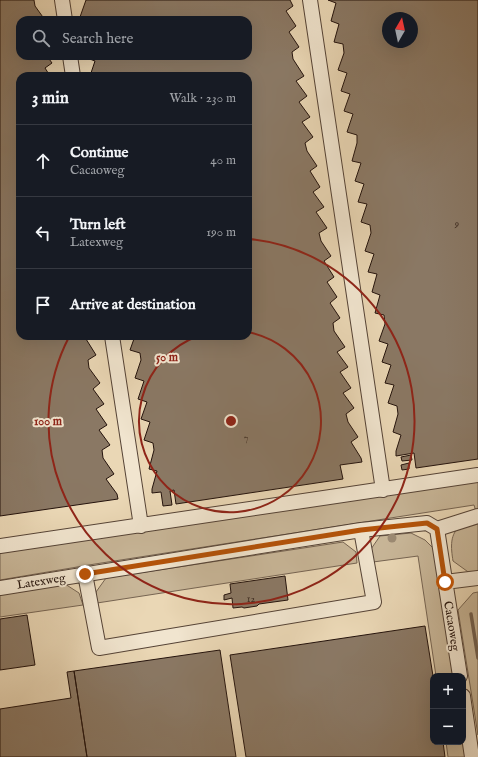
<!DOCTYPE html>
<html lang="en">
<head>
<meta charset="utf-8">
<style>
  :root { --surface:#171b24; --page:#242831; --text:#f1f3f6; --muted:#9ea1a6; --line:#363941 }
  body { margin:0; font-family:"IM FELL English",serif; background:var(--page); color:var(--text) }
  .controls { position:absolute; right:12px; bottom:12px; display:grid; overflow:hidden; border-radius:8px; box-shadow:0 4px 16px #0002 }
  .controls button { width:36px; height:36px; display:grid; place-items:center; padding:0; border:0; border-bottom:1px solid var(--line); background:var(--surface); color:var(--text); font:20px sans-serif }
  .compass { position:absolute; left:382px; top:12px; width:36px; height:36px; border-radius:50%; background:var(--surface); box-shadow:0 4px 16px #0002; rotate:9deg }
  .stop { position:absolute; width:12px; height:12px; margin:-9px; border:3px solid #b45309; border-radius:50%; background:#fff }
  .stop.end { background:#b45309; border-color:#fff; box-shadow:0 1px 4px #0008 }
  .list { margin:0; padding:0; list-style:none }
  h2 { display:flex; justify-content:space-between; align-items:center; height:52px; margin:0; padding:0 16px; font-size:17px }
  h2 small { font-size:13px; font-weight:400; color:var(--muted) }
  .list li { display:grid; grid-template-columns:26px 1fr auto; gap:12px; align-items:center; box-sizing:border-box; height:72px; padding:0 16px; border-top:1px solid var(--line) }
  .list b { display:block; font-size:15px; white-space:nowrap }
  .list p { margin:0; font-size:13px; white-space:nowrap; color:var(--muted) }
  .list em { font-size:13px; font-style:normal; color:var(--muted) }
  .icon { flex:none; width:22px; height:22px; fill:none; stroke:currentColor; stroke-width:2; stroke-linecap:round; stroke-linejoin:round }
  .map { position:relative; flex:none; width:478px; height:757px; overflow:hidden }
  .search { position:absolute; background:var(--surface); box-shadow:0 4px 16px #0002; left:16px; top:16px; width:236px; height:44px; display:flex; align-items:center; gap:10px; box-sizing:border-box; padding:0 14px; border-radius:12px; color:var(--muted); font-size:15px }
  .panel { position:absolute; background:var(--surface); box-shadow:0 4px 16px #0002; left:16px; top:72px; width:236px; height:268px; border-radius:12px }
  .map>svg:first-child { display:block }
  .green { fill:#c8b698; stroke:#766452 }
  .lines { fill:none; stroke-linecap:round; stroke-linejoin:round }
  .stream { stroke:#72604f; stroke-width:3.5 }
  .building { fill:#8a7864; stroke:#23120c; fill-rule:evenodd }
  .minor-casing { stroke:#554336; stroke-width:16 }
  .minor { stroke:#f1e5cf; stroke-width:14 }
  .tree { fill:#9c8a73 }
  .route { stroke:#b45309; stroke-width:5 }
  .ring { fill:none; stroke:#8f2418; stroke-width:2 }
  .labels { text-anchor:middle; stroke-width:4; stroke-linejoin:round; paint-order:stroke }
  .number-label { font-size:10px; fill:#3d2c22 }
  .street-label { font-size:12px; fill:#23120c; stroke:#f1e5cf }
  .centre { fill:#8f2418; stroke:#f1e5cf; stroke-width:2 }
  .ring-label { font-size:12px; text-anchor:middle; font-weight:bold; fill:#8f2418; stroke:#f1e5cf; stroke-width:4; stroke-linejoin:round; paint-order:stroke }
</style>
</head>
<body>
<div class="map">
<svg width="478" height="757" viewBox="0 0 478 757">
  <rect width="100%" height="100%" fill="#ead7b5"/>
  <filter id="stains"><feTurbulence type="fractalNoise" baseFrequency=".005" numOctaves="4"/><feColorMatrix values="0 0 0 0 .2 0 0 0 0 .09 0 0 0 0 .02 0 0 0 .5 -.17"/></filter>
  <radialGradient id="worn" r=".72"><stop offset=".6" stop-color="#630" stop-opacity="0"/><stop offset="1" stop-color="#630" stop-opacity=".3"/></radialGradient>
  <path class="green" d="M478 480V519L474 505 95 564 0 580V552Z
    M478 520V573L471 574 453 561C451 548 449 533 462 525 467 523 473 522 478 520Z
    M411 533 425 540 434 549 453 676H436L418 556 373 562 371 549 380 536Z
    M343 542 356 552 357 563 97 603 96 592 106 578Z
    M65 584 79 593 83 605 0 617V593Z
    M478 592V735L458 610 473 593Z
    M446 742H463L466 757H448Z"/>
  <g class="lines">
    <path class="stream" d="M471 614 478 658"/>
  </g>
  <path class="building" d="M0 0H34L35 6 45 20H20V56H47L52 63 45 68 50 76H20V336H90L86 339 96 355 88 360 89 368 100 383 93 389 104 404 96 409 107 425 99 430 110 445 102 450 103 458 114 474 106 479 117 494 118 499 0 516Z
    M86 0H290L293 6 286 11 296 26 289 32 299 47 292 52 293 59 304 76 296 81 307 96 299 102 310 117 302 122 313 137 305 143 307 151 317 166 310 171 320 187 313 192 324 207 316 212 327 228 319 233 321 241 331 256 324 261 334 277 327 282 337 297 330 303 340 318 333 323 334 331 345 347 337 352 348 367 340 372 351 388 343 393 354 408 346 414 348 422 358 437 351 442 361 458 362 462 340 465 343 479 176 504 174 490 170 491 172 505 163 506 161 492 152 493V489L157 471 149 469 154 450 153 443 144 440 150 422 141 419 147 402 138 399 144 381 135 378 141 360 140 353 130 350 135 336H248V76H90L95 61 87 58V56H248V20H89L80 17Z
    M328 0H478V459L416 468 414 453 396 456V451L401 435 393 432 398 414 397 406 388 403 394 385 385 383 391 365 382 362 388 344 379 341 385 324 384 315 375 313 380 295 372 292 377 274 368 272 374 254 365 251 371 233 370 225 361 222 367 204 358 202 364 184 355 181 361 163 352 161 357 143V135L347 132 353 114 344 111 350 94 341 91 347 73 338 70 344 53 343 44 334 42 339 24 331 21 336 3ZM388 18H412V42H388Z
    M411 455 412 460 402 461 401 457Z
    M409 463V469L402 470 401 465Z
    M285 576 288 600 259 604 257 606 244 608 242 607 233 608 232 598 224 600V595L231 593 230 584Z
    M27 615 35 665 0 670V619Z
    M425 626 433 676V742H443L445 757H246L230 655Z
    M220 650 236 757H87L74 671Z
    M74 671 87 757H0V709L71 698 67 672Z"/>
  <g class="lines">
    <defs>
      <path id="minor" d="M62 0 65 20
        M310 0 383 490
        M70 56 73 76
        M112 336 141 526
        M437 529 460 676
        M437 529 478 516
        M0 546 478 475
        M85 574 99 648 374 602 361 530
        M445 582 478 578
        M0 588 361 530 427 523 437 529
        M463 696 472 757"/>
    </defs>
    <use href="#minor" class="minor-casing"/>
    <use href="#minor" class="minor"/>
  </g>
  <circle class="tree" cx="392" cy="538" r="4.5"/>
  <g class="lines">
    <path class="route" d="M85 574 361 530 427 523 437 529 445 582"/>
  </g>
  <g class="ring">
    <path d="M248 332A91 91 0 1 1 198 336"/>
    <path d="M249 239A183 183 0 1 1 69 337"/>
  </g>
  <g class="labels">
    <g class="number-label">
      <text x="457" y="227">9</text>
      <text x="246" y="441">7</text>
      <text x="251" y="602">12</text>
    </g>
    <g class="street-label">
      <text transform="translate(41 581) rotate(-9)" y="4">Latexweg</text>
      <text transform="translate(452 626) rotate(81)" y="4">Cacaoweg</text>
    </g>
  </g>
  <circle cx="231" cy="421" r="6" class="centre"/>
  <g class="ring-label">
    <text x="167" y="361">50 m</text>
    <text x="48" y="425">100 m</text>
  </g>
  <rect width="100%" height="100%" filter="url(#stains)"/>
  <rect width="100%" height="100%" fill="url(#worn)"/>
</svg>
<div class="controls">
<button>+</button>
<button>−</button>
</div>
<svg class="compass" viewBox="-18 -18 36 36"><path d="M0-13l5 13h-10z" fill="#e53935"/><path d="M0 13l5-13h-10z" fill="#9ea1a6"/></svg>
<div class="stop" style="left:445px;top:582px"></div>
<div class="stop end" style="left:85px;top:574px"></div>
<div class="search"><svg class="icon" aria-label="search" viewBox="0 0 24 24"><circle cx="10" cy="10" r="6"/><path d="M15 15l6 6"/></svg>Search here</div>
<section class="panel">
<h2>3 min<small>Walk · 230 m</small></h2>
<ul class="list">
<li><svg class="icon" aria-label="ahead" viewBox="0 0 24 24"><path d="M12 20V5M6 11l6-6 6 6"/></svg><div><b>Continue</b><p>Cacaoweg</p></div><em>40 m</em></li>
<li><svg class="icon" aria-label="left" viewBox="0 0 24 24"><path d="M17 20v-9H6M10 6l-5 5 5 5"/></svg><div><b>Turn left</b><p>Latexweg</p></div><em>190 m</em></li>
<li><svg class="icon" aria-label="arrive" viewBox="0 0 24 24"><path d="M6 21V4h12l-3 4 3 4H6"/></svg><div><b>Arrive at destination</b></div></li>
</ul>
</section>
</div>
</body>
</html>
